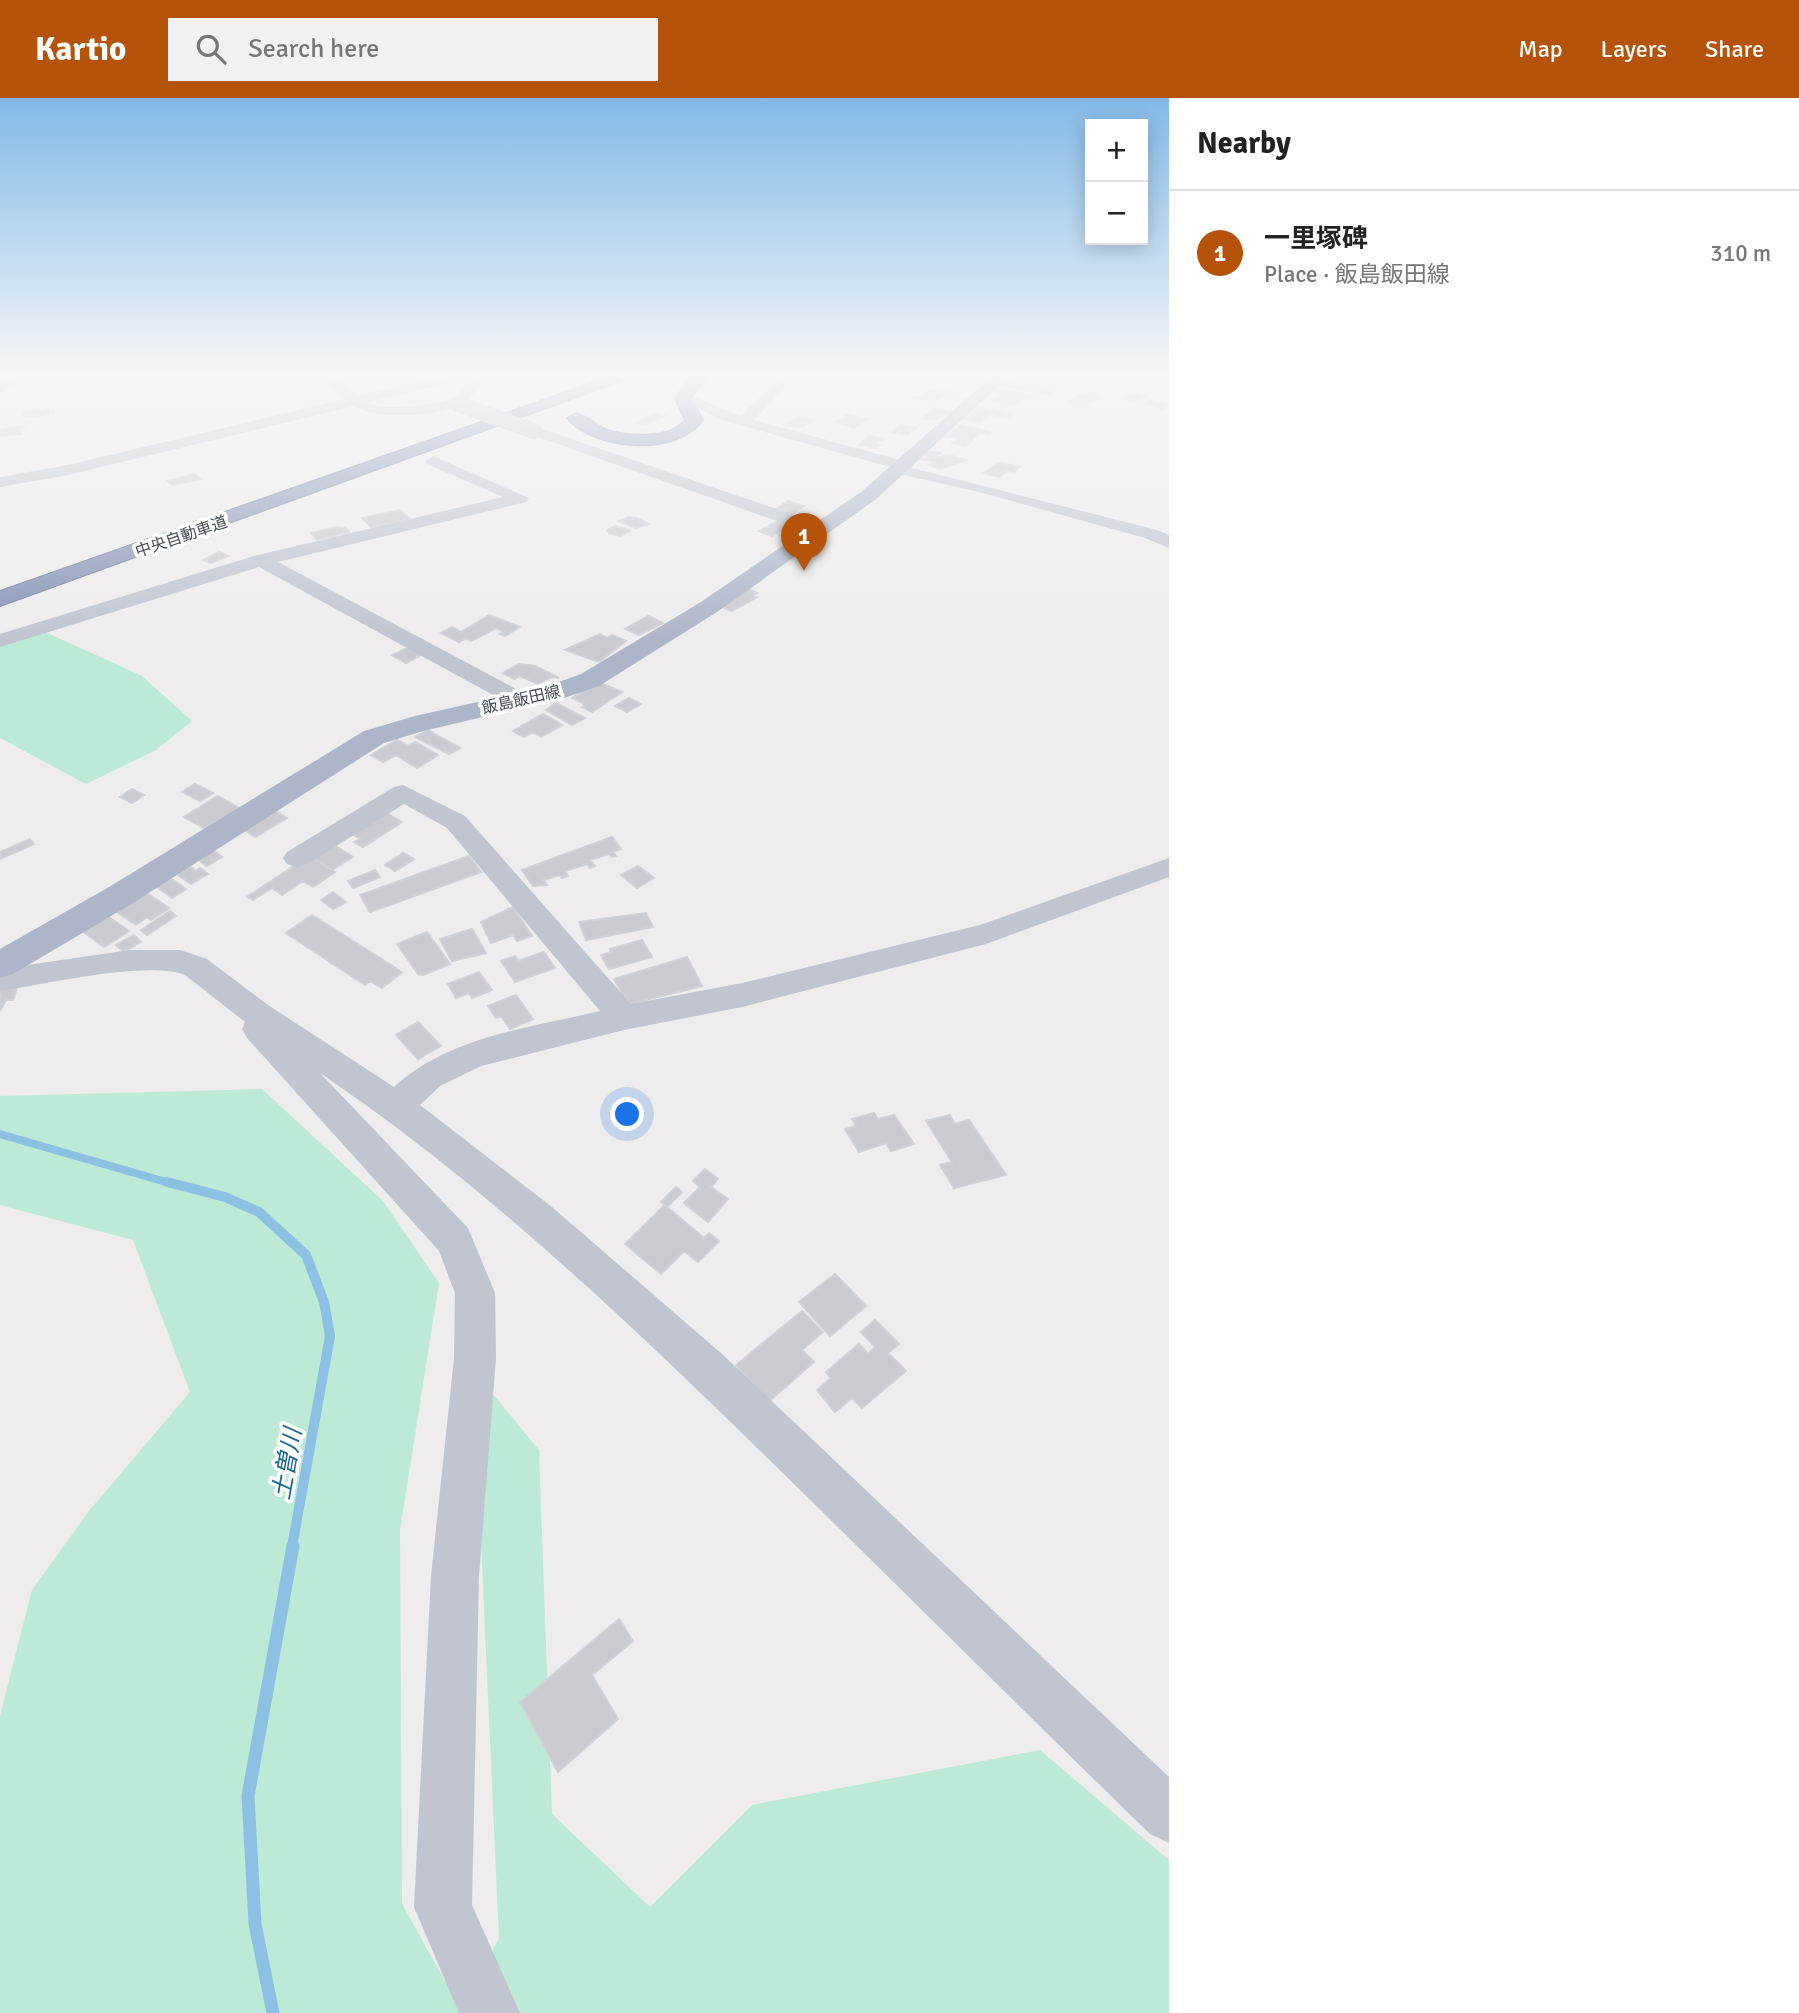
<!DOCTYPE html>
<html lang="en">
<head>
<meta charset="utf-8">
<style>
  :root { --surface:#fff; --page:#f2f2f2; --text:#222; --muted:#767676; --line:#e0e0e0; --accent:#b45309 }
  body { margin:0; font-family:Signika,"Noto Sans JP",sans-serif; background:var(--page); color:var(--text) }
  .controls { position:absolute; right:21px; top:21px; display:grid; overflow:hidden; border-radius:0px; box-shadow:0 4px 18px #0003 }
  .controls button { width:63px; height:63px; display:grid; place-items:center; padding:0; border:0; border-bottom:2px solid var(--line); background:var(--surface); color:var(--text); font:35px sans-serif }
  .you { position:absolute; left:628px; top:1017px; width:24px; height:24px; margin:-18px; border:5px solid #fff; border-radius:50%; background:#1a73e8; box-shadow:0 0 0 10px #1a73e833 }
  .badge { display:grid; place-items:center; width:46px; height:46px; border-radius:50%; background:var(--accent); color:#fff; font-size:23px; font-weight:700 }
  .pin { position:absolute; translate:-50% -58px; filter:drop-shadow(0 2px 4px #0008) }
  .pin::after { content:''; position:absolute; top:37px; width:24px; height:21px; background:inherit; clip-path:polygon(0 0,100% 0,50% 100%) }
  .list { margin:0; padding:0; list-style:none }
  h2 { display:flex; justify-content:space-between; align-items:center; height:91px; margin:0; padding:0 28px; font-size:30px }
  h2 small { font-size:23px; font-weight:400; color:var(--muted) }
  .list li { display:grid; grid-template-columns:46px 1fr auto; gap:21px; align-items:center; box-sizing:border-box; height:126px; padding:0 28px; border-top:2px solid var(--line) }
  .list b { display:block; font-size:26px; white-space:nowrap }
  .list p { margin:0; font-size:23px; white-space:nowrap; color:var(--muted) }
  .list em { font-size:23px; font-style:normal; color:var(--muted) }
  .icon { flex:none; width:38px; height:38px; fill:none; stroke:currentColor; stroke-width:2; stroke-linecap:round; stroke-linejoin:round }
  .map { position:relative; flex:none; width:1169px; height:1915px; overflow:hidden }
  header { display:flex; align-items:center; gap:42px; box-sizing:border-box; height:98px; padding:0 35px; background:var(--accent); color:#fff }
  header strong { font-size:33px }
  nav { display:flex; gap:38px; margin-inline-start:auto; font-size:24px }
  .search { width:490px; height:63px; background:var(--page); display:flex; align-items:center; gap:18px; box-sizing:border-box; padding:0 24px; border-radius:0px; color:var(--muted); font-size:26px }
  main { display:flex }
  aside { flex:1; background:var(--surface) }
  .map>svg:first-child { display:block }
  .green { fill:#bcead6 }
  .lines { fill:none; stroke-linecap:round; stroke-linejoin:round }
  .stream-far2 { stroke:#8dc1e3; stroke-width:8 }
  .stream-far1 { stroke:#8dc1e3; stroke-width:10 }
  .stream { stroke:#8dc1e3; stroke-width:13 }
  .building { fill:#cacad0; stroke:#d0d1d7; stroke-width:2 }
  .highway-casing { stroke:#7280a3; stroke-width:2 }
  .minor { fill:#c0c5d0; fill-rule:evenodd }
  .major { fill:#adb6c9; fill-rule:evenodd }
  .highway { fill:#8795b7; fill-rule:evenodd }
  .minor-bridge { stroke:#c0c5d0; stroke-width:16 }
  .labels { text-anchor:middle; stroke-width:7; stroke-linejoin:round; paint-order:stroke }
  .far-street-label { font-size:16px; fill:#464c57; stroke:#fff }
  .near-water-label { font-size:24px; font-style:italic; fill:#186598; stroke:#fff }
</style>
</head>
<body>
<header>
<strong>Kartio</strong>
<div class="search"><svg class="icon" aria-label="search" viewBox="0 0 24 24"><circle cx="10" cy="10" r="6"/><path d="M15 15l6 6"/></svg>Search here</div>
<nav><a>Map</a><a>Layers</a><a>Share</a></nav>
</header>
<main>
<div class="map">
<svg width="1169" height="1915" viewBox="0 0 1169 1915">
  <rect width="100%" height="100%" fill="#eeecec"/>
  <path class="green" d="M45 534 142 578 192 623 156 652 86 686 0 640V548Z
    M262 991 383 1103 439 1185 400 1432 402 1806 459 1908 499 1841 479 1401 492 1295 539 1352 552 1716 650 1809 752 1707 1040 1652 1169 1762V1915H0V1618L32 1492 89 1413 190 1294 133 1142 0 1107V998Z"/>
  <g class="lines">
    <path class="stream-far2" d="M0 1036 173 1086"/>
    <path class="stream-far1" d="M167 1084 225 1099 259 1114 306 1157 324 1204 330 1238 292 1449"/>
    <path class="stream" d="M273 1915 255 1826 248 1698 293 1448"/>
  </g>
  <path class="building" d="M958 274H971L987 278H973L961 285 940 280 951 275 963 276Z
    M1041 275 1057 278 1052 281 1056 282 1052 284 1032 280Z
    M1004 283 1039 290H1055L1051 296H1042L999 287Z
    M929 291 940 294 960 295 957 298 945 296 936 302 911 300 920 299Z
    M995 291 1033 298 1030 302 995 295Z
    M1136 295 1147 298 1136 303 1122 300Z
    M1001 296 1022 301 1015 307 993 303Z
    M1080 297 1093 298 1103 300 1083 306 1070 303Z
    M1151 302 1169 306 1163 311 1145 306Z
    M977 309 1012 316 1008 320 988 316 980 324 964 321Z
    M49 311H54V316L24 319V314Z
    M934 311 952 314 934 322 923 320Z
    M656 316 665 318 645 327 636 325Z
    M846 317 860 320 866 321 854 330 836 324Z
    M800 318 815 322 803 329 784 327Z
    M900 327 916 330 908 337 892 334Z
    M959 327 992 334 989 337 979 335 966 348 952 345 959 339H946Z
    M23 328 24 331 20 332 22 336 0 338V332Z
    M868 338 886 341 877 343 874 347H879L876 350 859 347Z
    M929 353 940 355 935 360 949 357 966 362 941 371 928 367 935 364 921 361Z
    M1002 365 1020 369 1014 374 1008 372 999 379 984 375 996 366Z
    M194 376 200 381 173 387 168 383Z
    M788 403 804 408 789 418 773 413Z
    M400 412 411 422 371 429 362 420Z
    M628 419 636 420 649 426 636 430 619 423Z
    M778 423 790 427 772 438 759 433Z
    M616 428 630 433 620 438 609 435 607 432Z
    M336 429 345 430 349 434 317 442 311 435Z
    M219 454 228 458 211 465 203 462Z
    M748 491 757 495 753 497 757 499 732 513 717 507Z
    M489 517 520 529 505 538 500 536 504 534 496 530 471 543 466 540 459 544 441 535 452 529 461 534Z
    M648 518 663 525 639 537 625 531Z
    M600 536 607 540 612 537 626 543 599 564 565 552Z
    M409 549 423 556 406 565 392 557Z
    M519 566 535 568 559 580 551 579 538 586 520 578 514 581 503 575Z
    M598 584 622 594 592 614 582 609 586 607 572 600Z
    M629 600 641 606 627 614 615 608Z
    M556 605 585 620 572 627 546 612Z
    M543 616 562 627 541 639 533 634 524 639 513 633Z
    M428 632 460 650 449 656 415 639Z
    M397 642 408 648 415 644 438 657 417 670 396 657 383 664 371 657Z
    M195 686 213 695 200 703 182 694Z
    M132 691 144 697 132 705 120 699Z
    M218 698 241 711 204 730 184 719Z
    M274 712 287 720 255 739 241 729Z
    M383 713 402 724 363 749 354 744 360 741 349 734Z
    M612 739 621 751 613 754 616 758 612 759 609 756 590 762 595 768 590 770 587 766 565 773 568 778 562 780 560 777 543 782 547 787 533 788 522 772Z
    M30 741 34 746 0 761V754Z
    M331 745 353 759 332 772 311 758Z
    M208 749 222 759 207 768 193 758Z
    M403 755 414 761 395 773 385 767Z
    M309 758 335 774 313 789 303 783 282 797 272 790 253 802 247 799Z
    M469 758 481 774 370 814 360 797Z
    M185 765 196 773 200 770 208 776 191 786 172 773Z
    M638 768 654 780 637 790 621 777Z
    M375 772 380 779 353 790 348 783Z
    M166 777 186 791 172 800 153 786Z
    M141 791 169 810 151 822 147 819 136 827 114 812Z
    M333 794 346 804 333 811 321 802Z
    M513 809 532 838 517 843 513 837 491 845 481 824Z
    M170 813 176 818 147 837 141 832Z
    M646 815 653 829 586 842 579 824Z
    M106 817 129 833 104 849 81 832Z
    M312 817 402 874 382 890 370 883 365 887 286 835Z
    M472 831 486 855 452 863 440 841Z
    M427 834 450 866 423 877 418 876 397 846Z
    M134 837 141 844 124 854 116 847Z
    M642 842 652 859 609 871 601 857 612 854 610 851Z
    M544 854 555 870 515 884 501 863 515 858 518 863Z
    M687 859 702 888 629 906 614 881Z
    M479 874 492 892 472 900 469 895 456 900 448 886Z
    M17 890 13 902H6L0 913V892Z
    M516 897 533 921 510 931 501 918 496 920 488 908Z
    M418 924 441 948 418 961 396 937Z
    M874 1015 878 1021 894 1017 914 1046 891 1053 886 1045 859 1054 845 1031 856 1028 852 1021Z
    M950 1017 955 1026 969 1022 1006 1077 954 1090 940 1067 952 1064 926 1023Z
    M705 1071 718 1081 711 1089 728 1101 708 1124 684 1105 700 1089 693 1083Z
    M676 1089 682 1094 667 1109 704 1140 709 1135 719 1143 698 1164 684 1153 661 1176 625 1146 665 1107 661 1104Z
    M835 1176 866 1208 830 1238 799 1204Z
    M802 1213 823 1234 802 1252 814 1264 768 1304 736 1267Z
    M875 1222 899 1246 888 1255 906 1273 862 1310 852 1300 835 1314 817 1292 831 1280 826 1274 859 1246 868 1256 875 1249 861 1234Z
    M619 1521 633 1543 592 1577 618 1621 558 1674 520 1604Z"/>
  <g class="lines">
    <defs>
      <path id="highway" d="M623 274H646L0 508V493Z
        M694 274H710L691 300 703 322C677 359 595 353 567 320L576 315C588 318 595 327 605 331 626 339 671 341 685 322L675 300Z"/>
    </defs>
    <use href="#highway" class="highway-casing"/>
    <path class="minor" d="M22 274H39L0 295V285Z
      M310 274H326L359 298 460 274 486 276C480 285 475 297 467 303 447 319 375 323 354 308L68 377 0 389V379L68 367 345 301ZM470 280C464 288 460 297 451 301 434 307 383 314 368 304Z
      M785 274H799L754 322 911 365 912 370 1157 432 1169 437V450L1145 440 979 394 895 375 894 370 722 322 684 303 686 300H696L741 318Z
      M534 328 826 428 829 432 826 436H814L529 336V330Z
      M433 358 529 400 526 404 278 464 529 598 533 603 529 608H513L259 469 0 549V536L254 458 503 399 427 366 425 363Z
      M403 687 465 718 631 906 742 885 980 827 1169 760V779L986 846 742 909 624 932 481 968 440 988 420 1007 552 1109 722 1256 1169 1679V1745L1150 1736C1031 1620 913 1503 794 1386 645 1240 493 1092 320 975L468 1130 495 1195 496 1260 479 1478 472 1807 520 1915H459L414 1809 431 1478 454 1260 455 1195 439 1153 247 940 242 931 245 924 185 877C147 862 43 887 0 893V871L130 852H180L207 861 268 907 394 989C449 938 530 930 600 913L447 730 404 706 307 766 297 769 287 766 283 760 287 754 394 689Z"/>
    <path class="major" d="M997 274H1014L875 402 717 514 599 588 561 601 423 633 384 645 133 805 13 876 0 880V851L109 789 364 633 415 618 545 589 581 576 701 504 861 394Z"/>
    <use href="#highway" class="highway"/>
    <path class="minor-bridge" d="M458 306 534 333"/>
  </g>
  <linearGradient id="sky" x2="0" y2="1"><stop stop-color="#83b9e6"/><stop offset="0.51" stop-color="#f7f6f6"/><stop offset="1" stop-color="#f7f6f6" stop-opacity="0"/></linearGradient>
  <rect width="1169" height="542" fill="url(#sky)"/>
  <g class="labels">
    <g class="far-street-label">
      <text transform="translate(181 438) rotate(-19)" y="6">中央自動車道</text>
      <text transform="translate(521 601) rotate(-13)" y="6">飯島飯田線</text>
    </g>
    <g class="near-water-label">
      <text transform="translate(287 1366) rotate(-80)" y="8">土曽川</text>
    </g>
  </g>
</svg>
<div class="controls">
<button>+</button>
<button>−</button>
</div>
<div class="you"></div>
<div class="pin badge" style="left:804px;top:473px">1</div>
</div>
<aside>
<h2>Nearby<small></small></h2>
<ul class="list">
<li><span class="badge">1</span><div><b>一里塚碑</b><p>Place · 飯島飯田線</p></div><em>310 m</em></li>
</ul>
</aside>
</main>
</body>
</html>
